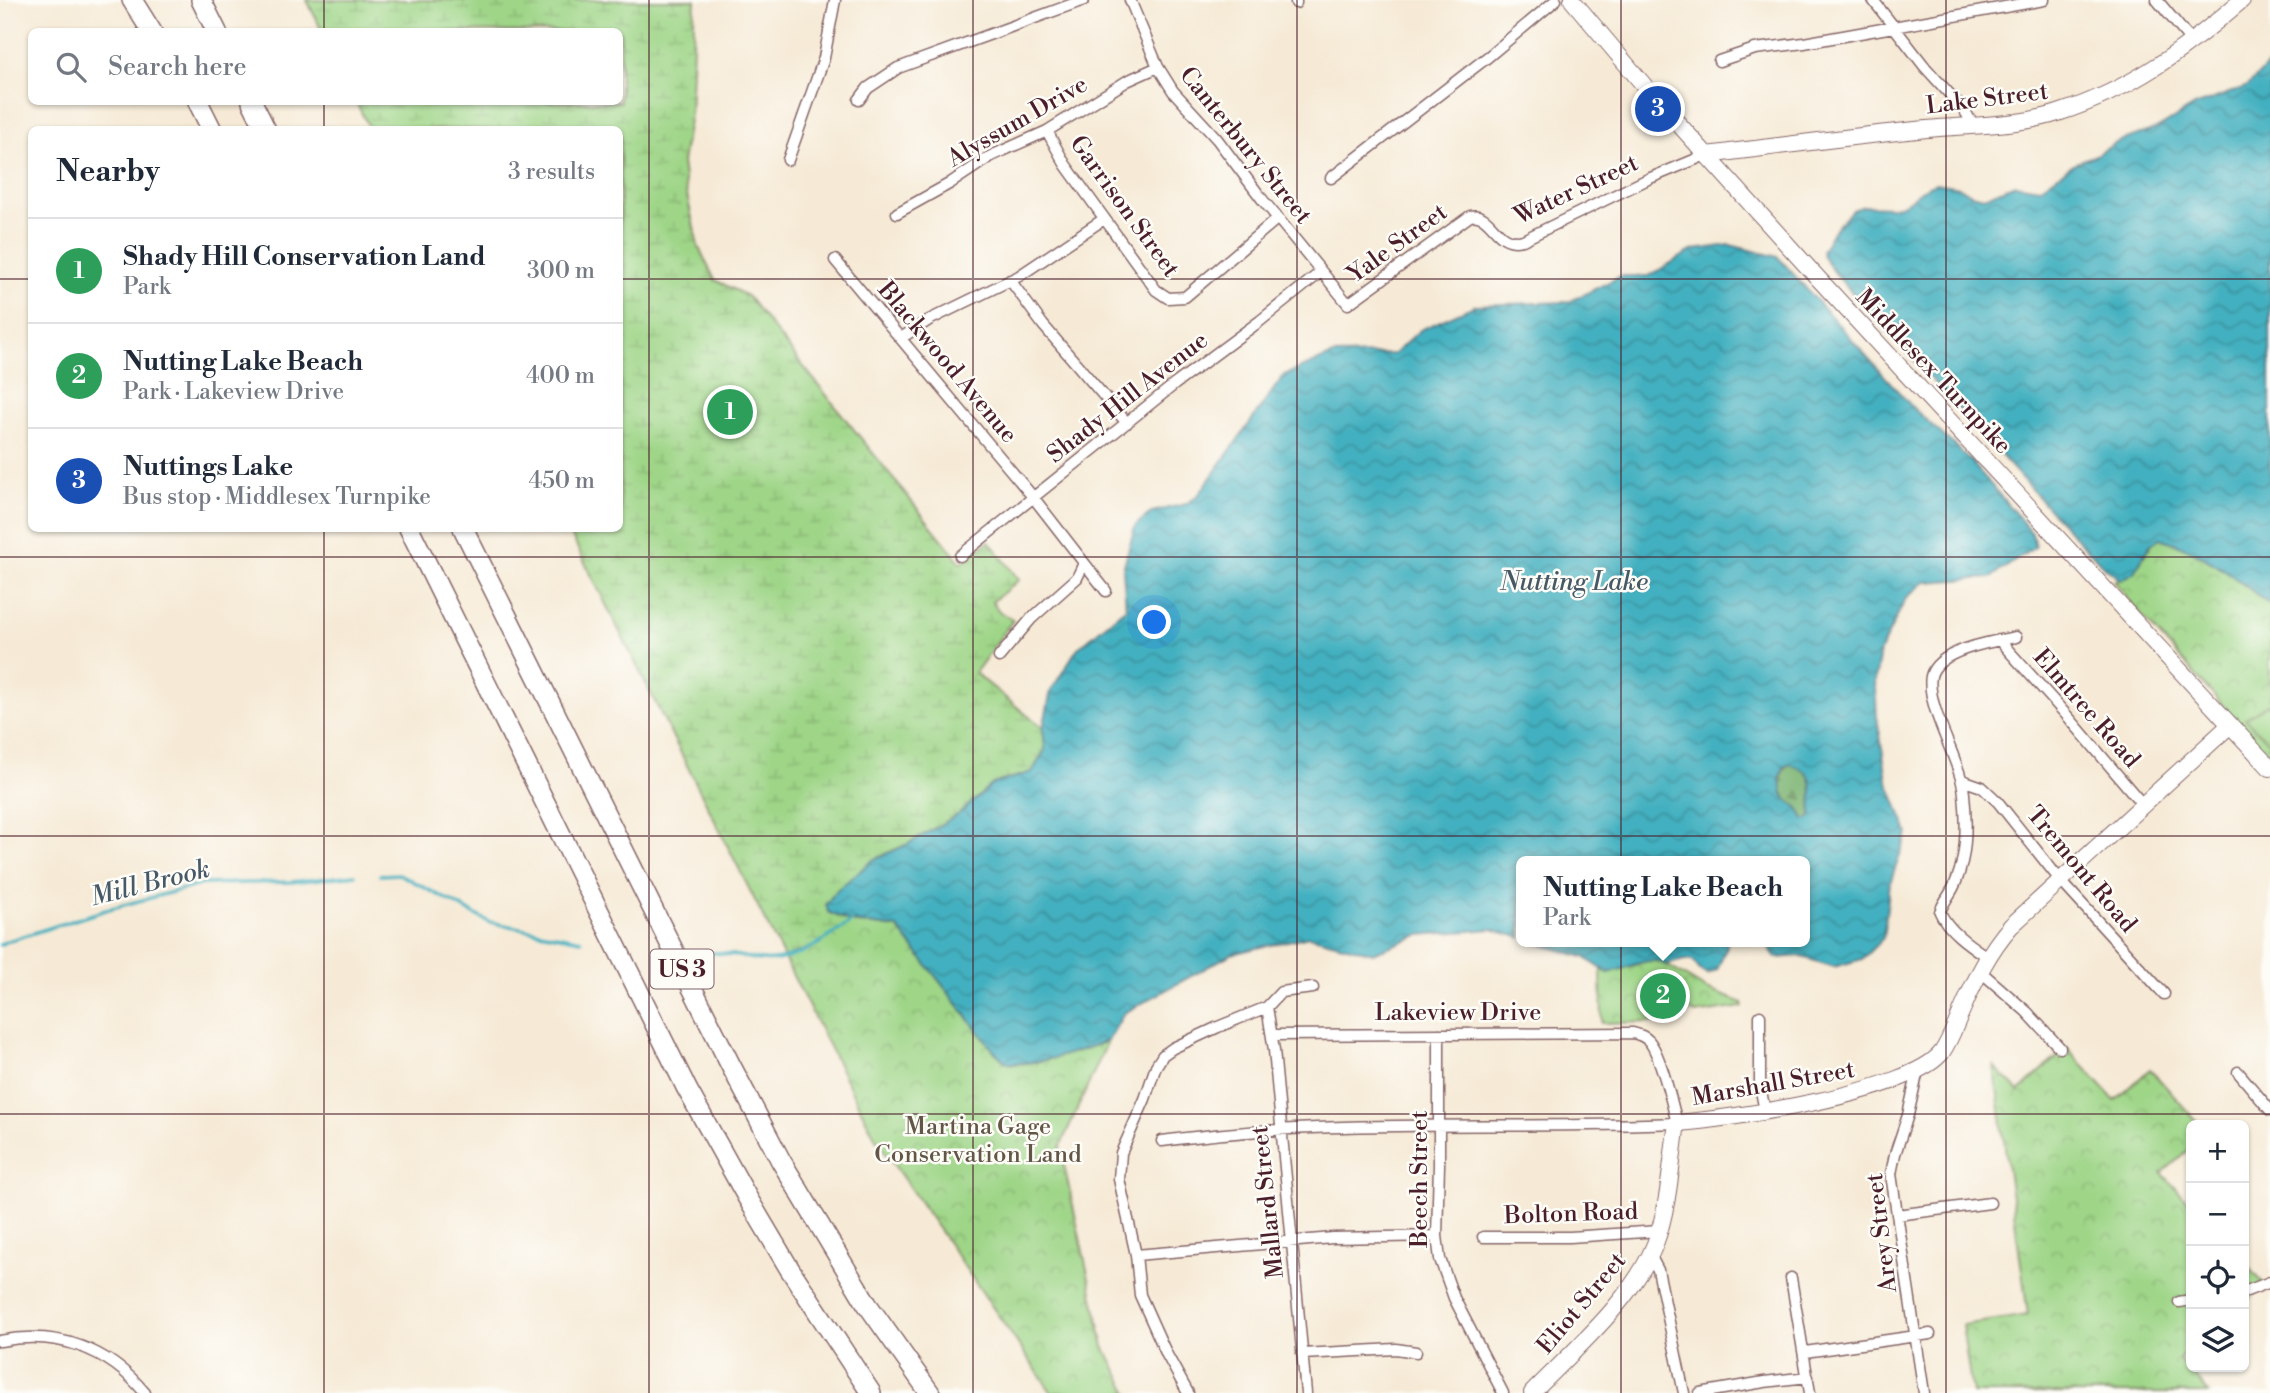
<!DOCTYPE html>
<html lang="en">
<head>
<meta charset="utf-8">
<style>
  :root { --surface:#fff; --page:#f2f2f3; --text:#1f2937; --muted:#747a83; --line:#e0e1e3; --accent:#0b8043 }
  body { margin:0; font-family:"Libre Bodoni",serif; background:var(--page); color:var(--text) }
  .controls { position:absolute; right:21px; bottom:21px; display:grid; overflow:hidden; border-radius:10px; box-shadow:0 2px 5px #0004 }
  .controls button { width:63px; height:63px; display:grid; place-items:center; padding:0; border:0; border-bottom:2px solid var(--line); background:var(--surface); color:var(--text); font:35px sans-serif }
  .you { position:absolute; left:1155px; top:623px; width:24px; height:24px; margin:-18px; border:5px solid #fff; border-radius:50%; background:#1a73e8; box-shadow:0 0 0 10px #1a73e833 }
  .badge { display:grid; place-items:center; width:46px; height:46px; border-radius:50%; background:var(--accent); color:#fff; font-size:23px; font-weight:700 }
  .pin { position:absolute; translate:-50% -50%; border:4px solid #fff; box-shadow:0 2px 7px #0006 }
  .popup { position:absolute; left:1516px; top:856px; width:294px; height:91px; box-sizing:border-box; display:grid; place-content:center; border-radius:10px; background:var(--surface); filter:drop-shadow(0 2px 5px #0005); font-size:23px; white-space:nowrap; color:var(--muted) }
  .popup b { font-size:26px; color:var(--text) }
  .popup::after { content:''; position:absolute; left:50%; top:100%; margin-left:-14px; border:14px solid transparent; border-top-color:var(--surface) }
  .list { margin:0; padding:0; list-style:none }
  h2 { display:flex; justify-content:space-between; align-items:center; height:91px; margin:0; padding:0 28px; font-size:30px }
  h2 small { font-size:23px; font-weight:400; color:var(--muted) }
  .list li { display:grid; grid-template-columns:46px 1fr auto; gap:21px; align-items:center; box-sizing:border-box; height:105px; padding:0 28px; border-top:2px solid var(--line) }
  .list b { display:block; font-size:26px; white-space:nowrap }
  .list p { margin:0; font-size:23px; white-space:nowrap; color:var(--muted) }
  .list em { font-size:23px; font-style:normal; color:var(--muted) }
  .icon { flex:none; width:38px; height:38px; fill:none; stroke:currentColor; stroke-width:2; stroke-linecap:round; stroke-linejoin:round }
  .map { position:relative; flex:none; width:2270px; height:1393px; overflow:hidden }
  .search { position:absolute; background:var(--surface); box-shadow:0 2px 5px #0004; left:28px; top:28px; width:595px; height:77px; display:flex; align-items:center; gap:18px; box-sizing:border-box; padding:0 24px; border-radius:10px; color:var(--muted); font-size:26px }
  .panel { position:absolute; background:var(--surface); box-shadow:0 2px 5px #0004; left:28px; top:126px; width:595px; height:406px; border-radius:10px }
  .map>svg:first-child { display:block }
  .forest { fill:url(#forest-firs); stroke:#646a50; stroke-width:2 }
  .wetland { fill:url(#wetland-marsh); stroke:#747a59; stroke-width:2 }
  .park { fill:url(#park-crowns); stroke:#747a59; stroke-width:2 }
  .pitch { fill:#9ed587; stroke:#747a59; stroke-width:2 }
  .water { fill:url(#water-waves); stroke:#466876; stroke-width:2; fill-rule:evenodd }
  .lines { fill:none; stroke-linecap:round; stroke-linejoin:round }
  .stream { stroke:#43b0c0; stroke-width:3.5 }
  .street-casing { stroke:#866667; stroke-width:13 }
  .secondary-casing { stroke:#866667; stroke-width:18 }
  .highway-casing { stroke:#866667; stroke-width:22 }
  .street { stroke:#fff; stroke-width:10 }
  .secondary { stroke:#fff; stroke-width:16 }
  .highway { stroke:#fff; stroke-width:19 }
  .grid { fill:none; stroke:#4a1f2b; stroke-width:2; stroke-opacity:0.55 }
  .labels { text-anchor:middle; stroke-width:5; stroke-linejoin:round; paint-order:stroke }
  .shield { fill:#fdfcf7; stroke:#806168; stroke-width:2 }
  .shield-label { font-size:23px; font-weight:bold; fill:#4a1f2b }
  .street-label { font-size:24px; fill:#4a1f2b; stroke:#fdfcf7 }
  .park-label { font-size:24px; fill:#635647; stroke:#fdfcf7 }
  .water-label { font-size:26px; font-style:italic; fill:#475967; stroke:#fdfcf7 }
</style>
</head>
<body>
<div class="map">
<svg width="2270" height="1393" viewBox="0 0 2270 1393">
  <defs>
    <pattern id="forest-firs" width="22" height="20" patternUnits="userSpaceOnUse" patternTransform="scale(1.75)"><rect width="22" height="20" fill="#7eb674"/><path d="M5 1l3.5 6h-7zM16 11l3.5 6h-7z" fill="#69935f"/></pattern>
    <pattern id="wetland-marsh" width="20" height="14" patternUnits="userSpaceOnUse" patternTransform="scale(1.75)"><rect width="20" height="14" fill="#9ed587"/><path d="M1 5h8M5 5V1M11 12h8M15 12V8" fill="none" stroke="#8ab675"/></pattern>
    <pattern id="park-crowns" width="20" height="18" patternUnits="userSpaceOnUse" patternTransform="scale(1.75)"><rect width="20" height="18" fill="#9ed587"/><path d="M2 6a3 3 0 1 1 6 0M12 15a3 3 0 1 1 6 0" fill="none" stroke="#8ab675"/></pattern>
    <pattern id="water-waves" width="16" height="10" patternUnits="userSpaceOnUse" patternTransform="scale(1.75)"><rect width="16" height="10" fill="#43b0c0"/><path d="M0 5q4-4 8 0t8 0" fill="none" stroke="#3a8f9c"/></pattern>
  </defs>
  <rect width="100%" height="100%" fill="#fdfcf7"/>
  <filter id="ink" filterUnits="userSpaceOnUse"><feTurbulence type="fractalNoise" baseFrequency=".0143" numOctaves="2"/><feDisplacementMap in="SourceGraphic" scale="14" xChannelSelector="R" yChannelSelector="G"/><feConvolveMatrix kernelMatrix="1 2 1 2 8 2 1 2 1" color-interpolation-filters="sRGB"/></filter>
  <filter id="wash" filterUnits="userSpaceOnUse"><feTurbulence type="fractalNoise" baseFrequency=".00686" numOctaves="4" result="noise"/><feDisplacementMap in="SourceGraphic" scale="28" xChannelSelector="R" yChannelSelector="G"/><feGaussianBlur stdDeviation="1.57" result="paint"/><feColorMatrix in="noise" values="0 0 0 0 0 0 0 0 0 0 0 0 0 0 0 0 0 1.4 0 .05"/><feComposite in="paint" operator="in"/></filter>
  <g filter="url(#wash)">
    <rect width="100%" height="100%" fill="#f6ead6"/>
    <path class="forest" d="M1789 764C1821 772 1809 791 1812 815L1808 819H1804C1802 816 1801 812 1798 809 1795 804 1788 802 1785 797 1779 786 1779 771 1789 764Z"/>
    <path class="wetland" d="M307 0H695L690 114 682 162 685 186 698 246 715 280 747 296 961 563 989 541 1019 580 992 602 1000 612 1013 620 975 673 1043 728 1045 750 1032 772 993 784 959 814 906 845 874 859 828 912 851 922 819 944 784 958 568 529 620 528V130L370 129 356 102H620V32L322 31Z"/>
    <path class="park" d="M2158 537C2200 549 2237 579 2270 605V749L2267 755 2142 616 2114 581C2139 578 2142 551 2158 537Z
      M851 922 898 928 994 1051C998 1054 1002 1060 1006 1062 1022 1070 1090 1047 1108 1041L1060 1147 1104 1347 1129 1393H1052L876 1139 784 958 819 944Z
      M1650 960 1660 961 1706 989 1743 1003V1007L1695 1014 1691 1011 1654 1022 1602 1023 1601 970 1609 973Z
      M2067 1048 2115 1101 2150 1069 2200 1125H2191V1148L2162 1173 2191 1205V1348L2179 1359 2209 1393H1972L1962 1325 2028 1315 1994 1066 2019 1091Z
      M2244 1262 2265 1285 2244 1303Z"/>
    <path class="pitch" d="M2267 704 2270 707V743L2245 719Z"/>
    <path class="water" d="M2270 59V605C2238 579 2199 549 2159 538L2151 544 2134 572 2121 580 2103 566 2057 518 2000 454 1982 442 1976 428 1839 278 1823 257 1822 251 1834 230 1852 210 1864 206 1893 207 1905 203 1928 186 1936 183 1960 187 1971 194 1984 197 2015 184 2040 188 2075 163 2096 155 2118 142 2158 128 2195 106 2248 86 2268 65Z
      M1730 245 1778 257 1913 408 1969 459 2032 533 2035 547 1990 578 1925 582 1906 598 1880 651 1875 681 1877 717 1887 779 1908 833 1890 883 1883 938 1862 959 1834 967 1799 956 1776 958 1766 942H1805V861H1521V938L1492 929 1419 935 1373 953 1309 936 1231 954 1124 1013 1108 1041C1076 1052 1041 1065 1007 1063L994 1051 898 928 851 922 828 912 826 904 837 890 874 859 906 845 959 814 993 784 1032 772 1045 750 1043 728 1051 691 1077 649 1126 608 1123 569 1135 526 1152 512 1186 504 1199 494 1284 375 1333 355 1394 354 1420 330 1476 305 1569 302 1621 276H1649L1693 250ZM1789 764C1821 772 1809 791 1812 815L1808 819H1804L1798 808 1786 799 1783 794 1780 778 1784 767Z
      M1533 942H1727V946L1717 970 1707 975 1699 969 1693 961 1684 960 1665 965C1652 953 1625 970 1608 973L1584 957Z"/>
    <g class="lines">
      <path class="stream" d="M380 875 399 874 489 922 581 940
        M0 945 5 942 112 908 203 884 291 882 355 875
        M706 953C725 951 743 958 761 960 794 964 826 939 851 922"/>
    </g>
  </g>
  <g filter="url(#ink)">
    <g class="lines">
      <defs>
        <path id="street" d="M1130 0 1158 67 1173 91 1217 139 1262 199 1348 304 1470 216C1493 211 1494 247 1523 240L1648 179 1706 155
          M1296 0V3
          M1873 0 1925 67 1965 111 1973 125
          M2157 0 2192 42
          M1719 61 1755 49 1804 43 2044 0
          M859 100 868 88 898 68 1084 0
          M1047 131 1065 164 1156 290 1168 298 1185 297 1278 218
          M788 160 824 58 835 0
          M1331 178 1489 56 1556 0
          M897 213 949 184 991 156 1047 131 1127 81 1158 67
          M835 260 1033 497 1106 591
          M1010 280 1043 325 1127 423
          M901 338 929 320 1019 276 1104 219
          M960 556 1175 384 1260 321 1321 272
          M1999 640 2070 719 2143 805
          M999 657 1031 619 1077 578 1084 563
          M1962 780 1982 787 1998 802 2060 880 2164 994
          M1987 957C1971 946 1948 931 1940 912 1943 902 1951 894 1955 884 1967 857 1967 823 1964 794 1963 779 1957 767 1952 753 1944 733 1927 697 1931 676 1937 650 1994 641 2016 637
          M1980 971 2027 1012 2060 1048
          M1267 1007 1274 1050 1306 1393
          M1267 1007 1281 992 1313 988
          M1760 1016V1086L1765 1111
          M1439 1034V1165L1437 1236 1440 1259 1454 1298 1503 1393
          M1918 1070 1908 1115 1895 1154 1891 1174 1924 1393
          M2238 1072 2270 1110
          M1162 1141C1333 1117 1505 1130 1677 1123 1672 1104 1661 1055 1649 1041 1644 1036 1640 1035 1633 1033L1272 1035
          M1897 1215 1990 1203
          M1483 1237H1570L1659 1231
          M1136 1255 1333 1238 1437 1236
          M1650 1255 1658 1270 1684 1393
          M1791 1278 1810 1393
          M2244 1292 2270 1282
          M2179 1302 2191 1300
          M0 1341C57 1330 108 1348 145 1393
          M1805 1352 1930 1334
          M1302 1354 1396 1349 1416 1352
          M1188 1393 1167 1355 1140 1295 1136 1255 1119 1179 1121 1153 1145 1099 1156 1066 1163 1055 1173 1048 1218 1027 1267 1007
          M1700 1393 1764 1382 1808 1377"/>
        <path id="secondary" d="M1572 0 1648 90 1804 263 2270 768
          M1706 155C1780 146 1853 136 1927 129 1969 125 2019 126 2058 113 2133 89 2184 50 2242 0
          M1532 1393C1573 1351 1633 1300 1655 1244 1669 1207 1671 1163 1677 1123 1730 1119 1911 1093 1942 1052 1951 1039 1956 1023 1963 1008 1976 978 1989 951 2011 926L2230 725"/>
        <path id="highway" d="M132 0 152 32
          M201 0 217 32
          M198 102 212 130
          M252 102 266 130
          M409 528 687 1089 747 1197 789 1268 871 1393
          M463 528 730 1064 781 1161 867 1304 930 1393"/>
      </defs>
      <use href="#street" class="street-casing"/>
      <use href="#secondary" class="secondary-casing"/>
      <use href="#highway" class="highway-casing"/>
      <use href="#street" class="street"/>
      <use href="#secondary" class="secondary"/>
      <use href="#highway" class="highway"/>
    </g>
  </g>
  <path class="grid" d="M324 0V32M649 0V1393M973 0V1393M1297 0V1393M1621 0V1393M1946 0V1393M324 102V130M0 279H32M620 279H2270M324 528V1393M0 557H2270M0 836H2270M0 1114H2270"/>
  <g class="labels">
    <rect class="shield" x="650.5" y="949.5" width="63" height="39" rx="5"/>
    <g class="shield-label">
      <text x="682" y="977">US 3</text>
    </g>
    <g class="street-label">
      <text transform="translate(1987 98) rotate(-7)" y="8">Lake Street</text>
      <text transform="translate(1017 121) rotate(-30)" y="8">Alyssum Drive</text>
      <text transform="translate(1246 145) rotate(51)" y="8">Canterbury Street</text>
      <text transform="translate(1576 189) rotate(-25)" y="8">Water Street</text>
      <text transform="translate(1125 206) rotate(54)" y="8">Garrison Street</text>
      <text transform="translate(1397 243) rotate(-36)" y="8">Yale Street</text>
      <text transform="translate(948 362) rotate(50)" y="8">Blackwood Avenue</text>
      <text transform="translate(1934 371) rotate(47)" y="8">Middlesex Turnpike</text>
      <text transform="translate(1127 397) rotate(-38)" y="8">Shady Hill Avenue</text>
      <text transform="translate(2087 708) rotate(49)" y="8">Elmtree Road</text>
      <text transform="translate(2082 869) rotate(50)" y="8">Tremont Road</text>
      <text x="1458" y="1020">Lakeview Drive</text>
      <text transform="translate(1773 1083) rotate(-10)" y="8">Marshall Street</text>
      <text transform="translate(1419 1179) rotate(-90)" y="8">Beech Street</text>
      <text transform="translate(1267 1202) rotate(-96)" y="8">Mallard Street</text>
      <text transform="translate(1571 1213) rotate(-2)" y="8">Bolton Road</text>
      <text transform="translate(1881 1233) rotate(-97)" y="8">Arey Street</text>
      <text transform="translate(1581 1303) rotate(-50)" y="8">Eliot Street</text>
    </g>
    <g class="park-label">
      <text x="978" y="1134">Martina Gage<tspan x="978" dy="28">Conservation Land</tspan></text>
    </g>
    <g class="water-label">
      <text x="1574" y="590">Nutting Lake</text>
      <text transform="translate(150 882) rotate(-14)" y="9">Mill Brook</text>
    </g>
  </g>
</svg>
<div class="controls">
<button>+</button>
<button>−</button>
<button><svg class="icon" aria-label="locate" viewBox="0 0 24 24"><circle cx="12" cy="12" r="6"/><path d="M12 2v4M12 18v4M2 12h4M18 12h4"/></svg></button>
<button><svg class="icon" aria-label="layers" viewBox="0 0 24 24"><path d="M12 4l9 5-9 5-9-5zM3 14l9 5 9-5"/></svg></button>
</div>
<div class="you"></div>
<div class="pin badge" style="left:730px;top:412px;background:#2e9e5b">1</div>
<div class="pin badge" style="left:1663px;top:996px;background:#2e9e5b">2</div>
<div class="popup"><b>Nutting Lake Beach</b>Park</div>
<div class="pin badge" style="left:1658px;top:109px;background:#1a4fb4">3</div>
<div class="search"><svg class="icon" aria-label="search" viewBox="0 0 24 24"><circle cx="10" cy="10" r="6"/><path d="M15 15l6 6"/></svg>Search here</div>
<section class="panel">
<h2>Nearby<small>3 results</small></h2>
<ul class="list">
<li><span class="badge" style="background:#2e9e5b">1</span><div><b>Shady Hill Conservation Land</b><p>Park</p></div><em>300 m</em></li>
<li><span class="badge" style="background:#2e9e5b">2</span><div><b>Nutting Lake Beach</b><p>Park · Lakeview Drive</p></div><em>400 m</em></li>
<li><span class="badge" style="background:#1a4fb4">3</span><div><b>Nuttings Lake</b><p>Bus stop · Middlesex Turnpike</p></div><em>450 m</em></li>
</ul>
</section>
</div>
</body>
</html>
